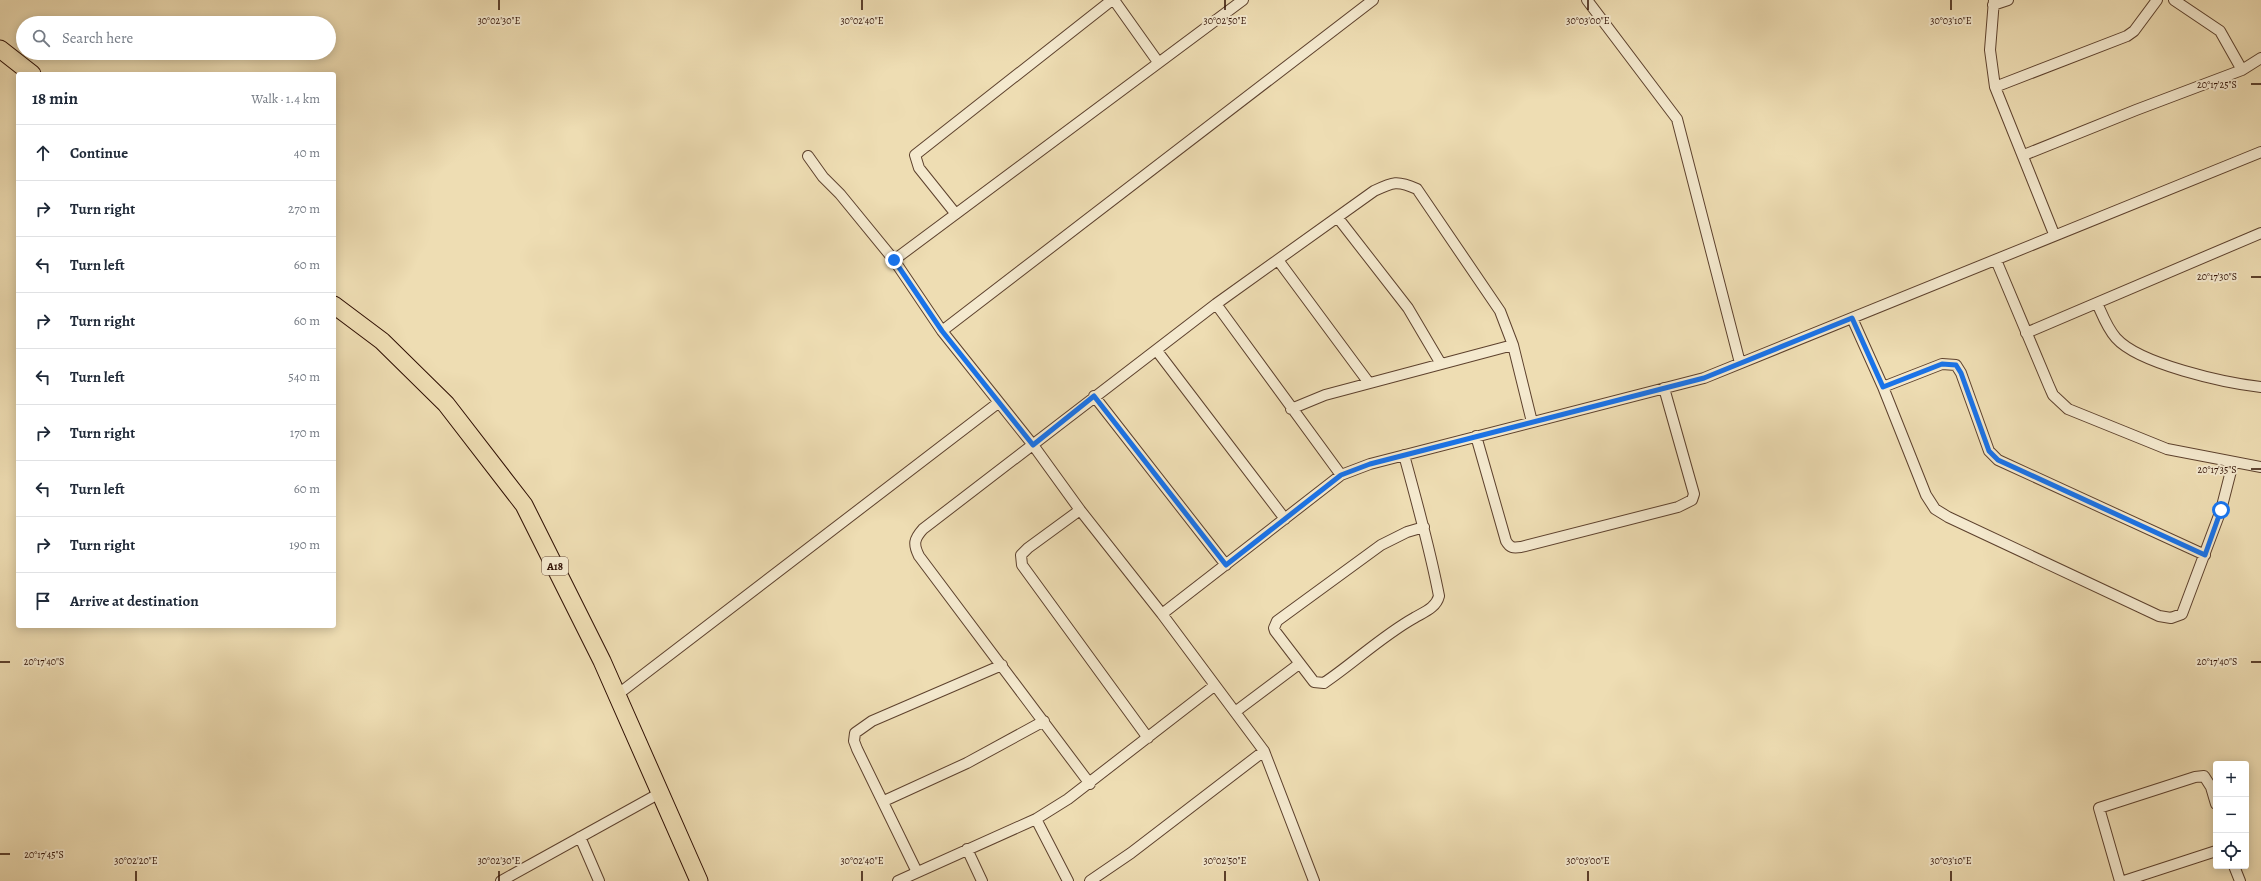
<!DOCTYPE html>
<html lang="en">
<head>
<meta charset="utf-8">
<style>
  :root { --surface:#fff; --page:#f2f2f3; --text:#1f2937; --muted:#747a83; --line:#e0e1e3 }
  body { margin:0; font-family:Alegreya,serif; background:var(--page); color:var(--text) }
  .controls { position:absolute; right:12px; bottom:12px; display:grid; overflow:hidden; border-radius:4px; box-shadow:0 2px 10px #0003 }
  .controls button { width:36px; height:36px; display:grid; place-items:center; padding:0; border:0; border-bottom:1px solid var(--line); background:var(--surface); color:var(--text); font:20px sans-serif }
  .stop { position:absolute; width:12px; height:12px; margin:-9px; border:3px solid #1a73e8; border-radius:50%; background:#fff }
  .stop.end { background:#1a73e8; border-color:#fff; box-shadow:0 1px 4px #0008 }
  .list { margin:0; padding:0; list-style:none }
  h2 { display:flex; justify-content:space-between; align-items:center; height:52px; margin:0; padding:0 16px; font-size:17px }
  h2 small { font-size:13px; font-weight:400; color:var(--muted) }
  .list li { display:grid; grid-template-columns:26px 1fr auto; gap:12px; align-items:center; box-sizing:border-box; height:56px; padding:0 16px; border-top:1px solid var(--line) }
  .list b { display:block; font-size:15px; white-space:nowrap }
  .list em { font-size:13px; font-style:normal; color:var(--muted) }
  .icon { flex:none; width:22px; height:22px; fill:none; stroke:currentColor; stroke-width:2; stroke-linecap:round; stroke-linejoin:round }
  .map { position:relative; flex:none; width:2261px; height:881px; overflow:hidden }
  .search { position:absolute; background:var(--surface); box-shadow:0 2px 10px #0003; left:16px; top:16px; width:320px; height:44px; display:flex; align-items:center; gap:10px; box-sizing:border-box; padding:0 14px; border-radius:22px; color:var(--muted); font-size:15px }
  .panel { position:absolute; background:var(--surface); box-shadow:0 2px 10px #0003; left:16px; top:72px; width:320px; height:556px; border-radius:4px }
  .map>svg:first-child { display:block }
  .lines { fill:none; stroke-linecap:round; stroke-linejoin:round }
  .minor-casing { stroke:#5d412d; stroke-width:12 }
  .trunk-casing { stroke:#2d0d00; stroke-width:19 }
  .minor { stroke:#f4e9ce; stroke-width:10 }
  .trunk { stroke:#eeddb3; stroke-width:17 }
  .route { stroke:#1a73e8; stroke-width:5 }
  .ticks { fill:none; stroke:#2d0d00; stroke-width:1.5 }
  .labels { text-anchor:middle; stroke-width:4; stroke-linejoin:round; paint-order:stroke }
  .shield { fill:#f4e9ce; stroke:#694f3e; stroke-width:1 }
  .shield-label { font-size:11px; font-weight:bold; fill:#2d0d00 }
  .ticks-label { font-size:10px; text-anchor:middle; fill:#2d0d00; stroke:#f4e9ce; stroke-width:4; stroke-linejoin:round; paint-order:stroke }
</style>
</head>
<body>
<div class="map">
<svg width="2261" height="881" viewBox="0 0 2261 881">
  <rect width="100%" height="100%" fill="#eeddb3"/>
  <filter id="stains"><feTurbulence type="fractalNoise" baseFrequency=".005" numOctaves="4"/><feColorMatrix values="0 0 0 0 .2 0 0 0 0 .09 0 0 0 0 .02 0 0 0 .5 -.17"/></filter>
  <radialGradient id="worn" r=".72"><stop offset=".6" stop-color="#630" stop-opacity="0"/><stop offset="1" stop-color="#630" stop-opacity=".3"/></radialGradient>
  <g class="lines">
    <defs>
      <path id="minor" d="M1114 0 1158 62
        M1587 0 1677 119 1740 363
        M1994 0 1990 50 1995 87 2054 234
        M2174 0 2220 31 2242 70
        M1993 5 2008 0
        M1995 87 2127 36 2134 31 2157 0
        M2024 155 2136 110 2242 70 2261 58
        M808 156 823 177 840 194 894 260 942 331 1033 445 1080 510 1162 614 1264 751 1314 881
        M955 213 919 168 915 155 1112 0
        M1338 218 1408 308 1441 364
        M894 260 1243 0
        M1278 260 1369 383
        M1996 260 2049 386 2053 395 2068 409 2167 449 2261 467
        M2097 303C2102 314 2107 328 2116 338 2139 364 2225 383 2261 387
        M1216 304 1341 475
        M1852 318 1883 387 1926 495 1935 509 1948 517 2159 616 2171 618 2182 614 2221 510 2233 463
        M942 331 1373 0
        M2026 333 2261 233
        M1157 351 1285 519
        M1883 387 1942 364 1956 365 1961 373 1989 451 1998 460 2205 555
        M1094 396 1226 565
        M1291 409 1325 395 1513 345
        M1476 436 1506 541C1510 548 1513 548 1521 547L1678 507 1692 500 1694 494 1664 388
        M1404 455C1417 502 1430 549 1439 596 1436 608 1424 612 1414 618 1382 636 1355 662 1324 683L1314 682 1275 631 1274 628 1277 621 1381 545 1407 532 1424 527
        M1080 510 1028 548 1021 555 1022 565 1148 738
        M1162 614 1341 475 1370 464 1704 378 2261 152
        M617 695 998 403
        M1235 712 1299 664
        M1090 784 919 556C913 544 914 539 923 529L1216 304 1374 191C1393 182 1397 180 1417 189L1500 311 1513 345 1532 422
        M884 801 967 763 1044 721
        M1036 819 1068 881
        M580 837 599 881
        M967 849 982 881
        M2234 866 2240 881
        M917 872 857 749 854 741 855 733 872 721 1002 665
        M501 881 660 793
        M898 881 1036 819 1068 799 1214 686
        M1090 881 1131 853 1264 751
        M2120 881 2099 808 2195 777 2204 776 2211 787 2216 804
        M2124 881 2216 851"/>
      <path id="trunk" d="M0 49 32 74
        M334 305 382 341 446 404 524 505 602 661 699 881"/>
    </defs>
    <use href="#minor" class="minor-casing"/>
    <use href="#trunk" class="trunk-casing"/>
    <use href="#minor" class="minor"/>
    <use href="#trunk" class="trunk"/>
  </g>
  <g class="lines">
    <path class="route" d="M894 260 942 331 1033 445 1094 396 1226 565 1341 475 1370 464 1704 378 1852 318 1883 387 1942 364 1956 365 1961 373 1989 451 1998 460 2205 555 2221 510"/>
  </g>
  <path class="ticks" d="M499 0V10M862 0V10M1225 0V10M1588 0V10M1951 0V10M2251 84H2261M2251 277H2261M2251 469H2261M0 662H10M2251 662H2261M0 854H10M136 871V881M499 871V881M862 871V881M1225 871V881M1588 871V881M1951 871V881"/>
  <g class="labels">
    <rect class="shield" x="542" y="557" width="26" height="18" rx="3"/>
    <g class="shield-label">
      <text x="555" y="570">A18</text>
    </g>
  </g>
  <g class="ticks-label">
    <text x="499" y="24">30°02'30"E</text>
    <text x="862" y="24">30°02'40"E</text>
    <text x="1225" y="24">30°02'50"E</text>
    <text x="1588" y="24">30°03'00"E</text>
    <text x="1951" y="24">30°03'10"E</text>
    <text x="2217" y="88">20°17'25"S</text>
    <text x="2217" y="280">20°17'30"S</text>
    <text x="2217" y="473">20°17'35"S</text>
    <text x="44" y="665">20°17'40"S</text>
    <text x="2217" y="665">20°17'40"S</text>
    <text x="44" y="858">20°17'45"S</text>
    <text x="136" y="864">30°02'20"E</text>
    <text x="499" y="864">30°02'30"E</text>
    <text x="862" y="864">30°02'40"E</text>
    <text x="1225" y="864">30°02'50"E</text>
    <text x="1588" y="864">30°03'00"E</text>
    <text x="1951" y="864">30°03'10"E</text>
  </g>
  <rect width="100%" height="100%" filter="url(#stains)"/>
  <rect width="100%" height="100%" fill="url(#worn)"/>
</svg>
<div class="controls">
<button>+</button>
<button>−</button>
<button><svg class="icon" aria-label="locate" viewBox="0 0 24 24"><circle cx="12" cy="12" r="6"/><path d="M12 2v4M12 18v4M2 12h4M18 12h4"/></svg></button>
</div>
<div class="stop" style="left:2221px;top:510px"></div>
<div class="stop end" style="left:894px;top:260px"></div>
<div class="search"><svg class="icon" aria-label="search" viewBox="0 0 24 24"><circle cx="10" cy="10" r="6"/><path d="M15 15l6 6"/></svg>Search here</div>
<section class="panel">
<h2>18 min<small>Walk · 1.4 km</small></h2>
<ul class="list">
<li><svg class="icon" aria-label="ahead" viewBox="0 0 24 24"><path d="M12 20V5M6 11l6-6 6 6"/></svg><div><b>Continue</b></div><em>40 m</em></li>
<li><svg class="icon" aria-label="right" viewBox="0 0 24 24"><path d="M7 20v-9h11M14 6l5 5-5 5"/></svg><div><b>Turn right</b></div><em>270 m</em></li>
<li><svg class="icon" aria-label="left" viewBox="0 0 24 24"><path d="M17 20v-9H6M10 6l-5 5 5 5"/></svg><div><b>Turn left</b></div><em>60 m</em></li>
<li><svg class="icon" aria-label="right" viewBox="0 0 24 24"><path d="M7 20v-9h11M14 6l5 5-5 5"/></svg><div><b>Turn right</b></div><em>60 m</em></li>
<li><svg class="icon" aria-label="left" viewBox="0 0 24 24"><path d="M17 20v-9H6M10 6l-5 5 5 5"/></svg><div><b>Turn left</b></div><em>540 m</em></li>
<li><svg class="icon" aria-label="right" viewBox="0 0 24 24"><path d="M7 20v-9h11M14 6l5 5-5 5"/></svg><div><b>Turn right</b></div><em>170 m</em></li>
<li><svg class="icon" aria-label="left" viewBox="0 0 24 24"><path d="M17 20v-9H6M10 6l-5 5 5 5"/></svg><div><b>Turn left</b></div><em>60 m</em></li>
<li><svg class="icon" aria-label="right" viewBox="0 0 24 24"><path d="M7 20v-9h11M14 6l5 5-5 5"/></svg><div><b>Turn right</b></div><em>190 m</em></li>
<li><svg class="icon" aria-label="arrive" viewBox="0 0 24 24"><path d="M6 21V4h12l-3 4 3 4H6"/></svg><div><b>Arrive at destination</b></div></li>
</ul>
</section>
</div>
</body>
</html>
